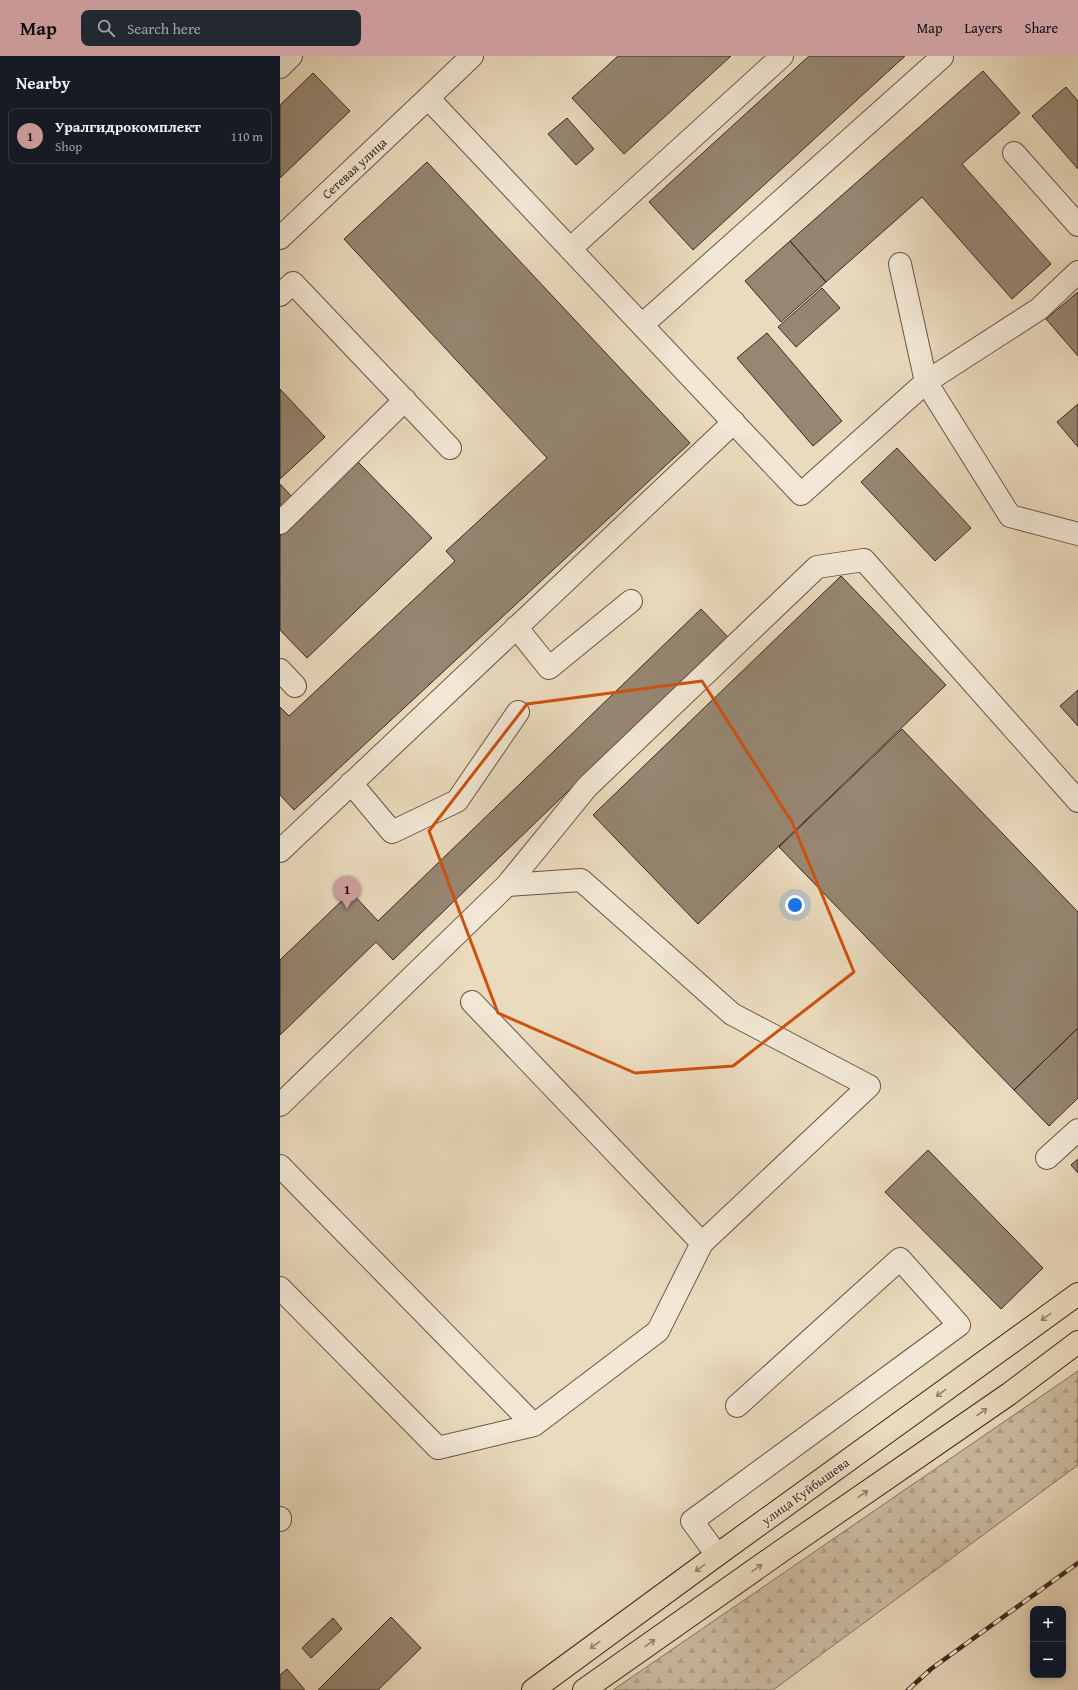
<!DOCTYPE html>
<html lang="en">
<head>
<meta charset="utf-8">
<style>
  :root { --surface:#171b24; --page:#242831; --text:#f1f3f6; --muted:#9ea1a6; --line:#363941; --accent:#c59692 }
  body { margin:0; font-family:"Gentium Book Plus",serif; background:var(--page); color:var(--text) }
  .controls { position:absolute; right:12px; bottom:12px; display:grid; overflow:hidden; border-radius:8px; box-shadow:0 2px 10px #0003 }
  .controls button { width:36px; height:36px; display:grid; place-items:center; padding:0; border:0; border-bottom:1px solid var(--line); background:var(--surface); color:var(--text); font:20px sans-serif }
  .you { position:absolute; left:515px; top:849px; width:14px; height:14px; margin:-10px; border:3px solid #fff; border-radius:50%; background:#1a73e8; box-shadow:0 0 0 6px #1a73e833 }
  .badge { display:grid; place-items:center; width:26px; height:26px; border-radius:50%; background:var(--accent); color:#111; font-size:13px; font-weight:700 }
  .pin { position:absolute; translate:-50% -33px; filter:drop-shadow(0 1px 2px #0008) }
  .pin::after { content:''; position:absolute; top:21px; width:14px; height:12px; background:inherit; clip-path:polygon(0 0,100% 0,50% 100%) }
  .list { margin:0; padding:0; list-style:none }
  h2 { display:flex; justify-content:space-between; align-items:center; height:52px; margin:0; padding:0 16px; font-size:17px }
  h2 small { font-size:13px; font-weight:400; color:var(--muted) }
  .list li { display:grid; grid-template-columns:26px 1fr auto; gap:12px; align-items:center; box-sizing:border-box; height:56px; margin:0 8px 8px; padding:0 8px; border:1px solid var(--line); border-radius:8px }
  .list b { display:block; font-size:15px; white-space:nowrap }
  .list p { margin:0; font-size:13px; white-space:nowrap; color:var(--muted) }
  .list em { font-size:13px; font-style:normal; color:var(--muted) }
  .icon { flex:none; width:22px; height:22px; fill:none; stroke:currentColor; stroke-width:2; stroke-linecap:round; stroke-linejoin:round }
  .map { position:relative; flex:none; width:798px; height:1634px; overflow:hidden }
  header { display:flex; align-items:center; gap:24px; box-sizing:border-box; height:56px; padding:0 20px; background:var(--accent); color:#111 }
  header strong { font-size:19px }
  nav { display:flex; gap:22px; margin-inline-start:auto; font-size:14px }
  .search { width:280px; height:36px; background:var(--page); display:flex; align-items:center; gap:10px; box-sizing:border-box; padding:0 14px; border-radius:8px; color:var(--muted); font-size:15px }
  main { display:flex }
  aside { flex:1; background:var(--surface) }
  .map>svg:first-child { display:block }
  .forest { fill:url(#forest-firs); stroke:#847361 }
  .building { fill:#968672; stroke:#3a291f }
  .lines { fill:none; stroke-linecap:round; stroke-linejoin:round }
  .minor-casing { stroke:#665647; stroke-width:24 }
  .major-casing { stroke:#3a291f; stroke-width:24 }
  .minor { stroke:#f2e8d5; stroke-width:22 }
  .major { stroke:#ebdbbe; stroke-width:22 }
  .rail-casing { stroke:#3a291f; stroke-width:4.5 }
  .rail { stroke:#f2e8d5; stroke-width:3; stroke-dasharray:9; stroke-linecap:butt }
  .oneway { stroke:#92826e }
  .marked { fill:none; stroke:#ce520f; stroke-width:3; stroke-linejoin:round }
  .labels { text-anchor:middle; stroke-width:3; stroke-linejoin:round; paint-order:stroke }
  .street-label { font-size:13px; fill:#3a291f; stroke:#f2e8d5 }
</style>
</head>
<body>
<header>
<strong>Map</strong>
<div class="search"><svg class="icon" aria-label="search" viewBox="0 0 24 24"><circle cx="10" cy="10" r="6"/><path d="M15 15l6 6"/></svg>Search here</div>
<nav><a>Map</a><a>Layers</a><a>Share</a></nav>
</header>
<main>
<aside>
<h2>Nearby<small></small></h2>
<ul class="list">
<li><span class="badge">1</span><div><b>Уралгидрокомплект</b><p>Shop</p></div><em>110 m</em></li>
</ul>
</aside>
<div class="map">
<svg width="798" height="1634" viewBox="0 0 798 1634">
  <defs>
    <pattern id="forest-firs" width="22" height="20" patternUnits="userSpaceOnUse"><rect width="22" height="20" fill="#cdbda3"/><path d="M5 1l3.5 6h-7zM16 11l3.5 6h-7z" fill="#b1a28c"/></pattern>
  </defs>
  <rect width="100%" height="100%" fill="#ebdbbe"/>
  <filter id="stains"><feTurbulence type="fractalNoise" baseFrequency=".005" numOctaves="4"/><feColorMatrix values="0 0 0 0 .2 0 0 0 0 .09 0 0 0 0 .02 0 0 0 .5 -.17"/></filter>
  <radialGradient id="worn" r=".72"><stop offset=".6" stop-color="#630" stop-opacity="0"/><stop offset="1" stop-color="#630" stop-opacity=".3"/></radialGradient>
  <path class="forest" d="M798 1315V1409L493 1634H333Z"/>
  <path class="building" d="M338 0H451L344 98 292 42Z
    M529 0H625L413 194 369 146Z
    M703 15 740 57 682 108 771 208 732 243 642 141 546 226 510 185Z
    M33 17 70 55 0 122V49Z
    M786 31 798 45V113L752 60Z
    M287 62 314 93 296 109 268 78Z
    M147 106 410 387 14 754 0 739V651L9 660 175 505 166 495 267 402 64 183Z
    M510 185 546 226 501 266 465 225Z
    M542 232 560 252 516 291 498 271Z
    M798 236V300L766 263Z
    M487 277 562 365 533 390 457 302Z
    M0 333 45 381 0 423Z
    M798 348V391L777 366Z
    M617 392 691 472 655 505 581 426Z
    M77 405 152 482 27 602 0 574V480Z
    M0 428 15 444 0 459Z
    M561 520 666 629 418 868 313 759Z
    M421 553 448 581 113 904 96 886 0 979V904L71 836 98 865Z
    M798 634V670L780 650Z
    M622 673 798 856V972L734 1034 499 791Z
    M798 972V1042L769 1070 734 1034Z
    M648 1094 763 1212 721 1253 605 1136Z
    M798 1103V1117L791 1109Z
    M111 1561 141 1592 98 1634H38Z
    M53 1562 62 1573 31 1602 22 1592Z
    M7 1613 25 1634H0V1619Z"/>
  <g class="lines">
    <defs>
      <path id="minor" d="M192 0 148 42 521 438 646 326 759 253 798 216
        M0 11 11 0
        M734 97 798 169
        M0 182 148 42
        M290 193 502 0
        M620 208 646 326 730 460 798 478
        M0 239 13 227 170 392
        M362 269 662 1
        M0 467 125 344
        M236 571 269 612 351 545
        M0 614 15 630
        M71 727 112 776 177 745 238 656
        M0 795 454 366
        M227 829 307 731 537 511 584 504 798 745
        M192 946 422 1187
        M0 1049 227 829 301 824 452 958 589 1030 422 1187 378 1275 254 1369 0 1110
        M767 1102 798 1074
        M0 1232 158 1392 254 1369
        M0 1462V1464
        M437 1499 412 1465 679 1269 620 1203 457 1350"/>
      <path id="major" d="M253 1634 437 1499 798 1238
        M304 1634 500 1496 729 1338 798 1286"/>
    </defs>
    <use href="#minor" class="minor-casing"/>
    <use href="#major" class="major-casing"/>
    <use href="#minor" class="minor"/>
    <use href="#major" class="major"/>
    <defs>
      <path id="rail" d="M628 1634 651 1613 798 1507"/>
    </defs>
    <use href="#rail" class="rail-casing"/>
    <use href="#rail" class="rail"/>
  </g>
  <defs><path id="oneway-shaft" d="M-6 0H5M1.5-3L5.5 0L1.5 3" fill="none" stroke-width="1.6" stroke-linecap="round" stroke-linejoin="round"/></defs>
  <g class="oneway">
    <use href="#oneway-shaft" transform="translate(766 1261) rotate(144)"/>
    <use href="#oneway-shaft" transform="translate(661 1337) rotate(144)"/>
    <use href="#oneway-shaft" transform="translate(702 1356) rotate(-35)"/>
    <use href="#oneway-shaft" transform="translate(583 1438) rotate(-35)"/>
    <use href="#oneway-shaft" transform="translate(420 1512) rotate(144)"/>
    <use href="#oneway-shaft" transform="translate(477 1512) rotate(-35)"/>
    <use href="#oneway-shaft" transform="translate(370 1587) rotate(-35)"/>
    <use href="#oneway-shaft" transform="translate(315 1589) rotate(144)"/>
  </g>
  <path class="marked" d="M422 625 512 766 574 916 453 1010 355 1017 218 957 149 775 247 648Z"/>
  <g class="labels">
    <g class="street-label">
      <text transform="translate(74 112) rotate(-43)" y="5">Сетевая улица</text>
      <text transform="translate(525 1435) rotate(-36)" y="5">улица Куйбышева</text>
    </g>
  </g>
  <rect width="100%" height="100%" filter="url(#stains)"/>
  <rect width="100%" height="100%" fill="url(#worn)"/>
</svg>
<div class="controls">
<button>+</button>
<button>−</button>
</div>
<div class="you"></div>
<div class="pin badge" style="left:67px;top:853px">1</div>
</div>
</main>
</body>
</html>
